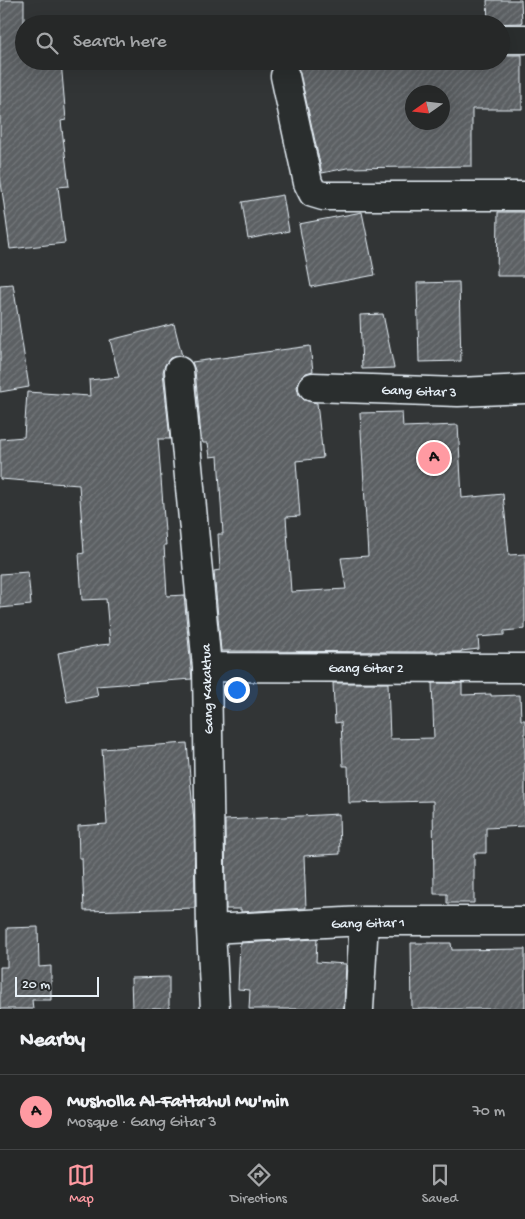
<!DOCTYPE html>
<html lang="en">
<head>
<meta charset="utf-8">
<style>
  :root { --surface:#262828; --page:#2e3030; --text:#f1f3f6; --muted:#a4a6a8; --line:#424445; --accent:#ff9aa2 }
  body { margin:0; font-family:"Gochi Hand",sans-serif; background:var(--page); color:var(--text) }
  .compass { position:absolute; left:405px; top:85px; width:45px; height:45px; border-radius:50%; background:var(--surface); box-shadow:0 5px 20px #0002; rotate:256deg }
  .scale { position:absolute; left:15px; bottom:12px; width:84px; box-sizing:border-box; padding-left:5px; border:2px solid #e8f1f8; border-top:0; font-size:14px; line-height:18px; white-space:nowrap; color:#e8f1f8; -webkit-text-stroke:4px #2a2d2e; paint-order:stroke }
  .you { position:absolute; left:236px; top:689px; width:18px; height:18px; margin:-12px; border:4px solid #fff; border-radius:50%; background:#1a73e8; box-shadow:0 0 0 8px #1a73e833 }
  .badge { display:grid; place-items:center; width:32px; height:32px; border-radius:50%; background:var(--accent); color:#111; font-size:16px; font-weight:700 }
  .pin { position:absolute; translate:-50% -50%; border:2px solid #fff; box-shadow:0 1px 5px #0006 }
  .list { margin:0; padding:0; list-style:none }
  h2 { display:flex; justify-content:space-between; align-items:center; height:65px; margin:0; padding:0 20px; font-size:21px }
  h2 small { font-size:16px; font-weight:400; color:var(--muted) }
  .list li { display:grid; grid-template-columns:32px 1fr auto; gap:15px; align-items:center; box-sizing:border-box; height:75px; padding:0 20px; border-top:1px solid var(--line) }
  .list b { display:block; font-size:19px; white-space:nowrap }
  .list p { margin:0; font-size:16px; white-space:nowrap; color:var(--muted) }
  .list em { font-size:16px; font-style:normal; color:var(--muted) }
  .icon { flex:none; width:28px; height:28px; fill:none; stroke:currentColor; stroke-width:2; stroke-linecap:round; stroke-linejoin:round }
  .map { position:relative; flex:none; width:525px; height:1009px; overflow:hidden }
  .search { position:absolute; background:var(--surface); box-shadow:0 5px 20px #0002; left:15px; right:15px; top:15px; height:55px; display:flex; align-items:center; gap:12px; box-sizing:border-box; padding:0 18px; border-radius:28px; color:var(--muted); font-size:19px }
  .sheet { height:140px; background:var(--surface) }
  nav { display:flex; justify-content:space-around; align-items:center; box-sizing:border-box; height:70px; border-top:1px solid var(--line); background:var(--surface); font-size:14px; color:var(--muted) }
  nav a { display:grid; justify-items:center; gap:2px }
  nav .on { color:var(--accent) }
  .map>svg:first-child { display:block }
  .building { fill:url(#building-hatch); stroke:#e8f1f8; fill-rule:evenodd }
  .lines { fill:none; stroke-linecap:round; stroke-linejoin:round }
  .minor-casing { stroke:#e8f1f8; stroke-width:31 }
  .minor { stroke:#2a2d2e; stroke-width:28 }
  .labels { text-anchor:middle; stroke-width:5; stroke-linejoin:round; paint-order:stroke }
  .street-label { font-size:14px; fill:#e8f1f8; stroke:#2a2d2e }
</style>
</head>
<body>
<div class="map">
<svg width="525" height="1009" viewBox="0 0 525 1009">
  <defs>
    <pattern id="building-hatch" width="6" height="6" patternUnits="userSpaceOnUse" patternTransform="scale(1.25)"><rect width="6" height="6" fill="#5c6063"/><path d="M-1 1l2-2M0 6l6-6M5 7l2-2" fill="none" stroke="#73777a"/></pattern>
  </defs>
  <rect width="100%" height="100%" fill="#323536"/>
  <filter id="ink" filterUnits="userSpaceOnUse"><feTurbulence type="fractalNoise" baseFrequency=".02" numOctaves="2"/><feDisplacementMap in="SourceGraphic" scale="10" xChannelSelector="R" yChannelSelector="G"/><feConvolveMatrix kernelMatrix="1 2 1 2 8 2 1 2 1" color-interpolation-filters="sRGB"/></filter>
  <g filter="url(#ink)">
    <path class="building" d="M0 0H24V61H61L66 120 61 121 69 186 58 187 65 243 10 249 0 175Z
      M487 0H521L522 23 488 24Z
      M501 55H522V109H472V166L347 168 322 173 300 73 297 66 320 61H501ZM412 92H442V122H412Z
      M283 195 289 231 248 239 242 202Z
      M362 212 375 275 311 287 299 224Z
      M498 212H525V276H497Z
      M459 282 461 361 419 362 417 283Z
      M13 284 29 387 0 392V285Z
      M383 314 394 368 362 369 360 315Z
      M174 324 182 356H177L170 358 165 365 163 372 170 439H158L166 545H164L167 596 184 595 192 679 96 686 98 696 67 702 58 653 100 645 110 644 106 599 82 600 79 554 84 553 79 485 0 479V439L24 437 27 392 90 396 89 380 119 377 110 340Z
      M310 346 313 371 306 373 300 378 297 387 299 395 304 400 317 403 323 458 296 461 300 516 286 517 291 592 346 589 341 558 368 556 360 413 402 412 403 427 458 425 462 498 503 494 509 555 525 554V629L504 631V635L478 637 479 649 461 651V652H431V651L423 652 221 651 214 571 220 570 218 534H223L218 456 210 457 208 443H203L201 436 195 370 192 362Z
      M28 572 31 605 0 608V574Z
      M333 683H388L390 739 434 738 432 683H462V695L491 694V696L520 695 521 720H525V826L486 828V853H474V903H447V894H434L433 801 349 803 348 766H343L341 722 335 723Z
      M187 743 194 822 195 908 84 911 82 858H79L78 826 107 824 102 749Z
      M339 814 340 854 304 856 306 908 241 912V909H226L225 820Z
      M38 927 39 967 51 966V1000H32L33 1009H0V967H7V928Z
      M317 939 316 962 346 964 344 1009H249L250 990 238 989 240 943Z
      M411 943H451L452 950 525 949V1009H412Z
      M169 977V1009H132L131 978Z"/>
    <g class="lines">
      <defs>
        <path id="minor" d="M501 39H525
          M285 76 308 183 313 193 323 196H525
          M179 371 207 667 211 929 215 1009
          M313 387 458 392 525 389
          M207 667 525 668
          M211 929 364 921H525
          M359 1009 364 921"/>
      </defs>
      <use href="#minor" class="minor-casing"/>
      <use href="#minor" class="minor"/>
    </g>
  </g>
  <g class="labels">
    <g class="street-label">
      <text transform="translate(419 390) rotate(2)" y="5">Gang Gitar 3</text>
      <text x="366" y="672">Gang Gitar 2</text>
      <text transform="translate(206 689) rotate(-92)" y="5">Gang Kakaktua</text>
      <text transform="translate(368 922) rotate(-1)" y="5">Gang Gitar 1</text>
    </g>
  </g>
</svg>
<svg class="compass" viewBox="-18 -18 36 36"><path d="M0-13l5 13h-10z" fill="#e53935"/><path d="M0 13l5-13h-10z" fill="#a4a6a8"/></svg>
<div class="scale">20 m</div>
<div class="you"></div>
<div class="pin badge" style="left:434px;top:458px">A</div>
<div class="search"><svg class="icon" aria-label="search" viewBox="0 0 24 24"><circle cx="10" cy="10" r="6"/><path d="M15 15l6 6"/></svg>Search here</div>
</div>
<section class="sheet">
<h2>Nearby<small></small></h2>
<ul class="list">
<li><span class="badge">A</span><div><b>Musholla Al-Fattahul Mu'min</b><p>Mosque · Gang Gitar 3</p></div><em>70 m</em></li>
</ul>
</section>
<nav>
<a class="on"><svg class="icon" aria-label="map" viewBox="0 0 24 24"><path d="M3 6l6-2 6 2 6-2v14l-6 2-6-2-6 2zM9 4v14M15 6v14"/></svg>Map</a>
<a><svg class="icon" aria-label="directions" viewBox="0 0 24 24"><path d="M12 3l9 9-9 9-9-9zM9 14v-3h6M13 9l2 2-2 2"/></svg>Directions</a>
<a><svg class="icon" aria-label="saved" viewBox="0 0 24 24"><path d="M7 4h10v16l-5-4-5 4z"/></svg>Saved</a>
</nav>
</body>
</html>
